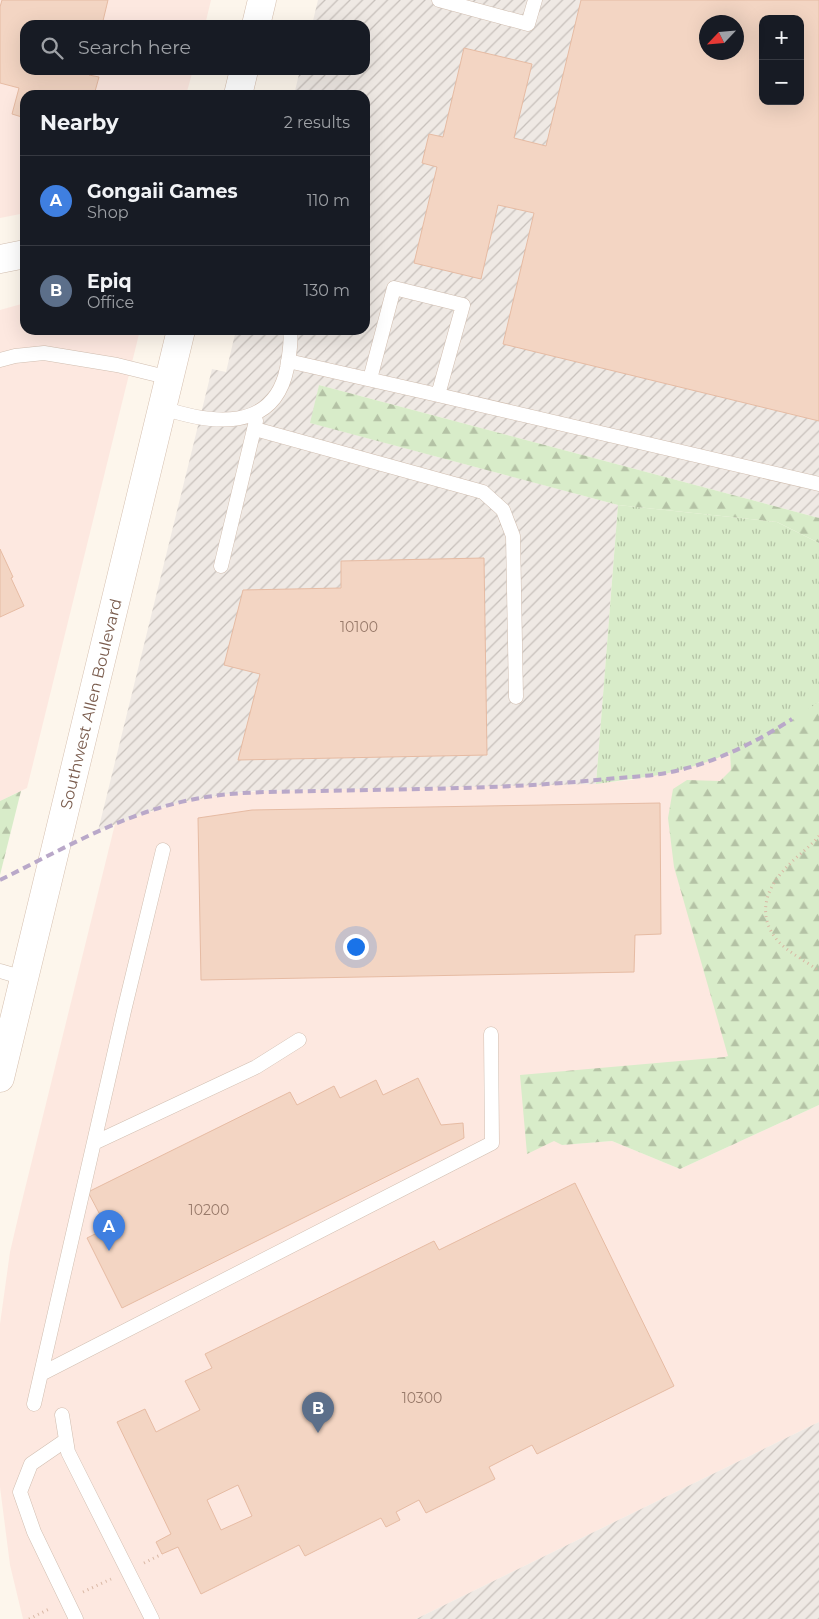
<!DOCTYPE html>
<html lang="en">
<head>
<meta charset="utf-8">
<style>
  :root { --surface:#171b24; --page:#242831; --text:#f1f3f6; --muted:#9ea1a6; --line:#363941; --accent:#2563eb }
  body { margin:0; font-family:Montserrat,sans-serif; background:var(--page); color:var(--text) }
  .controls { position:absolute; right:15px; top:15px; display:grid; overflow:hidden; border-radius:10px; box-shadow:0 5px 20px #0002 }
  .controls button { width:45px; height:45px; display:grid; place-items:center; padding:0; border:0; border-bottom:1px solid var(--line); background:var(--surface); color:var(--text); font:25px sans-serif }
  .compass { position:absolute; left:699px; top:15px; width:45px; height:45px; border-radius:50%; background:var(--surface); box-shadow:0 5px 20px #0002; rotate:244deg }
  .you { position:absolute; left:355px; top:946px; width:18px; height:18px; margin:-12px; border:4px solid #fff; border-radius:50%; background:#1a73e8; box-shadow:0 0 0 8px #1a73e833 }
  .badge { display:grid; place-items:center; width:32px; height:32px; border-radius:50%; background:var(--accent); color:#fff; font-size:16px; font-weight:700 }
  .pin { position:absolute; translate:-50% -41px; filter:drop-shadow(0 1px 2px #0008) }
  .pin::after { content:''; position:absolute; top:26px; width:18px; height:15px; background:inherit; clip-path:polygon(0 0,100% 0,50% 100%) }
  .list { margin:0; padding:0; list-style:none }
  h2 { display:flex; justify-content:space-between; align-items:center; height:65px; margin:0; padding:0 20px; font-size:21px }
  h2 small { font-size:16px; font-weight:400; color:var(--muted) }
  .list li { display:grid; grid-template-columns:32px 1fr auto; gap:15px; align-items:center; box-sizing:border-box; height:90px; padding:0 20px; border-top:1px solid var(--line) }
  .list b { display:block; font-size:19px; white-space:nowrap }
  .list p { margin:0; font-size:16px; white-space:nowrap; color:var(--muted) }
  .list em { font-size:16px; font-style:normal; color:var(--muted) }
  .icon { flex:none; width:28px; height:28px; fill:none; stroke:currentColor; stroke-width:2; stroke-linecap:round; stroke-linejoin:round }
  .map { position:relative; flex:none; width:819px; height:1619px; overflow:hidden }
  .search { position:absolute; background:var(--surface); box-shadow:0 5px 20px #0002; left:20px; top:20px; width:350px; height:55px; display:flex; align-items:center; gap:12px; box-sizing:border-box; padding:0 18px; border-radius:15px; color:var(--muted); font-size:19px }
  .panel { position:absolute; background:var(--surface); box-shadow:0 5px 20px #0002; left:20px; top:90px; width:350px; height:245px; border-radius:15px }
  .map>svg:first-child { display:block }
  .commercial { fill:#fde8e0 }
  .industrial { fill:url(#industrial-furrows); fill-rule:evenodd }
  .grass { fill:url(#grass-tufts) }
  .forest { fill:url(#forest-firs) }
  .building { fill:#f3d5c3; stroke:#e6bba3; fill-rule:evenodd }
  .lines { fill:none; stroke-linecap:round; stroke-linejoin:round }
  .service-casing { stroke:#d1beb0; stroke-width:15 }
  .tertiary-casing { stroke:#d1beb0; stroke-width:29 }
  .secondary-casing { stroke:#d6c0b0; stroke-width:29 }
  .path { stroke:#d9b8a5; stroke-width:3; stroke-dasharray:1 4; stroke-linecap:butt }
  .service { stroke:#fff; stroke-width:14 }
  .tertiary { stroke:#fff; stroke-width:28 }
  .secondary { stroke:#fff; stroke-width:28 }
  .rail { stroke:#b9a8c9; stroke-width:4; stroke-dasharray:8 5; stroke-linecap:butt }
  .labels { text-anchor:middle; stroke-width:4; stroke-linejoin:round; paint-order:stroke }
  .number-label { font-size:14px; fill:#987a6a }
  .street-label { font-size:16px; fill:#7a5c4d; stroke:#fffaf3 }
</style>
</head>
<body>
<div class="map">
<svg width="819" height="1619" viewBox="0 0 819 1619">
  <defs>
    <pattern id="industrial-furrows" width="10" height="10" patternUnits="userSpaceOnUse" patternTransform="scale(1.25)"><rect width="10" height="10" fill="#efe9e4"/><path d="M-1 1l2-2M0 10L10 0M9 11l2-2" fill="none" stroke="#c7c0bb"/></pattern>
    <pattern id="grass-tufts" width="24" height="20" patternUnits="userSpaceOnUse" patternTransform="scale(1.25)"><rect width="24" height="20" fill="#d8ecc9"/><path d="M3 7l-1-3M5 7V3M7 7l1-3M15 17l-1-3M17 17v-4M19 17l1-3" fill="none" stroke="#b4c2a5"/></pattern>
    <pattern id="forest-firs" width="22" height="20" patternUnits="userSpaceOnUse" patternTransform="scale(1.25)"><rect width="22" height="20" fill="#d8ecc9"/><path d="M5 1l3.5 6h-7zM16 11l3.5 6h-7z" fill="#b4c2a5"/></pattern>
  </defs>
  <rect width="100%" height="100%" fill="#fdf6ec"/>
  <path class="commercial" d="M0 0H211L205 25H25V70H193L186 95H25V213L0 218Z
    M25 303V330H140L27 788 0 801V310Z
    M730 752 752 1044 562 1145 612 1141 680 1169 819 1105V1422L416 1619H23L10 1565 0 1487V1324L10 1252 21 1205 115 824 177 803 227 794 265 791 600 783 631 780 672 771Z"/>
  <path class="industrial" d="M318 0H819V518L319 385 311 423 618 505 596 784 254 791 227 794 177 803 148 812 98 831 212 369 226 372 236 330H365V95H294L300 70H365V25H312ZM763 19H800V101H763ZM706 22H736V52H706Z
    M819 1422V1619H416Z"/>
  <path class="grass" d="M618 505 777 522 819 543V702C772 738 711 766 653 776 634 779 615 781 596 784Z"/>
  <path class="forest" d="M319 385 819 518V543L777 522 618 505 310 423Z
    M819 702V1105L680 1169 612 1141 562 1145 554 1141 527 1154 520 1075 725 1057 728 1056 674 867 668 818 673 789 687 780 720 781 731 770 730 752 784 725Z
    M21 791 0 875V801Z"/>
  <path class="building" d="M2 0H108L102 25H25V70H91L89 75 99 77 94 95H25V118L12 114 19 88 0 83V7Z
    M581 0H819V421L503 344 534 213 498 205 481 279 414 263 437 167 422 163 429 134 443 137 464 48 532 64 514 138 546 146ZM763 19H800V101H763ZM706 22H736V52H706Z
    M0 549 13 577 11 578 24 606 0 617Z
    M484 558 487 755 238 760 260 674 224 665 243 590 341 588V561Z
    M660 803 661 934 635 935 634 972 201 980 198 818 252 810Z
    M418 1078 441 1125 463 1123 464 1138 122 1308 87 1238 107 1228 88 1192 290 1092 297 1105 334 1086 340 1098 376 1080 383 1095Z
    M575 1183 674 1386 537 1454 532 1445 489 1467 495 1479 426 1513 419 1500 396 1512 400 1520 386 1527 381 1518 305 1556 299 1545 201 1594 178 1547 162 1554 156 1542 171 1534 117 1422 145 1409 156 1432 200 1410 185 1381 212 1368 205 1354 434 1241 439 1250ZM238 1485 252 1516 221 1530 207 1500Z"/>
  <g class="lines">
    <defs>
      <path id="service" d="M439 0 528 24 535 0
        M0 360 15 356 44 353 117 365 170 378
        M288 361 438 395 463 305 394 288 370 379
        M438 395 819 484
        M163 408C211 424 274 433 287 368 289 356 292 342 290 330
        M255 429 483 492 503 510 513 536 516 697
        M221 566 256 421
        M0 971 24 978
        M94 1143 256 1067 299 1040
        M41 1374 492 1143 491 1034
        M34 1404 124 1011 163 850
        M62 1415 68 1452 152 1619
        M66 1440 31 1464 20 1492 34 1532 76 1619"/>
      <path id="tertiary" d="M0 259 25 254"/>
      <g id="secondary">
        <path d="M256 25 262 0"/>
        <path d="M238 95 244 70"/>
        <path id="s1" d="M0 1078 181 330"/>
      </g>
    </defs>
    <use href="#service" class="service-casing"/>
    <use href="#tertiary" class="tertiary-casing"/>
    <use href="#secondary" class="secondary-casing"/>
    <path class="path" d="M819 836C808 849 794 858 783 871 764 892 758 918 778 941 789 953 806 961 819 971
      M144 1563 162 1554
      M83 1592 111 1579
      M29 1619 51 1608"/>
    <use href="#service" class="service"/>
    <use href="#tertiary" class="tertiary"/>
    <use href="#secondary" class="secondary"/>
    <path class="rail" d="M0 880C61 850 122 814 190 800 232 791 275 792 317 791 411 789 504 789 597 780 622 777 647 777 671 772 714 763 755 743 792 719"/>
  </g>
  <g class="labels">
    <g class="number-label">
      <text x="359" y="632">10100</text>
      <text x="209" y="1215">10200</text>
      <text x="422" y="1403">10300</text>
    </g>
    <g class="street-label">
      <text dy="6" stroke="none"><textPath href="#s1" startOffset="385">Southwest Allen Boulevard</textPath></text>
    </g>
  </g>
</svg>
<div class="controls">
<button>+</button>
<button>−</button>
</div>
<svg class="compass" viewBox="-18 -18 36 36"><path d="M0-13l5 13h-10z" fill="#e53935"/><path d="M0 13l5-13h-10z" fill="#9ea1a6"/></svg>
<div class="you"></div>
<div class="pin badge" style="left:109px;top:1251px;background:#3f7fe0">A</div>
<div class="pin badge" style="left:318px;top:1433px;background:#5c6f8a">B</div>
<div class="search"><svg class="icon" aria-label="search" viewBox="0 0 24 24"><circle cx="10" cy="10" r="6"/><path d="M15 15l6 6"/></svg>Search here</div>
<section class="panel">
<h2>Nearby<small>2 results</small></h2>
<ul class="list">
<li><span class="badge" style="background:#3f7fe0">A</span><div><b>Gongaii Games</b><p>Shop</p></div><em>110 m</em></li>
<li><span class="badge" style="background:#5c6f8a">B</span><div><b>Epiq</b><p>Office</p></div><em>130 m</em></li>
</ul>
</section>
</div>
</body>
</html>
